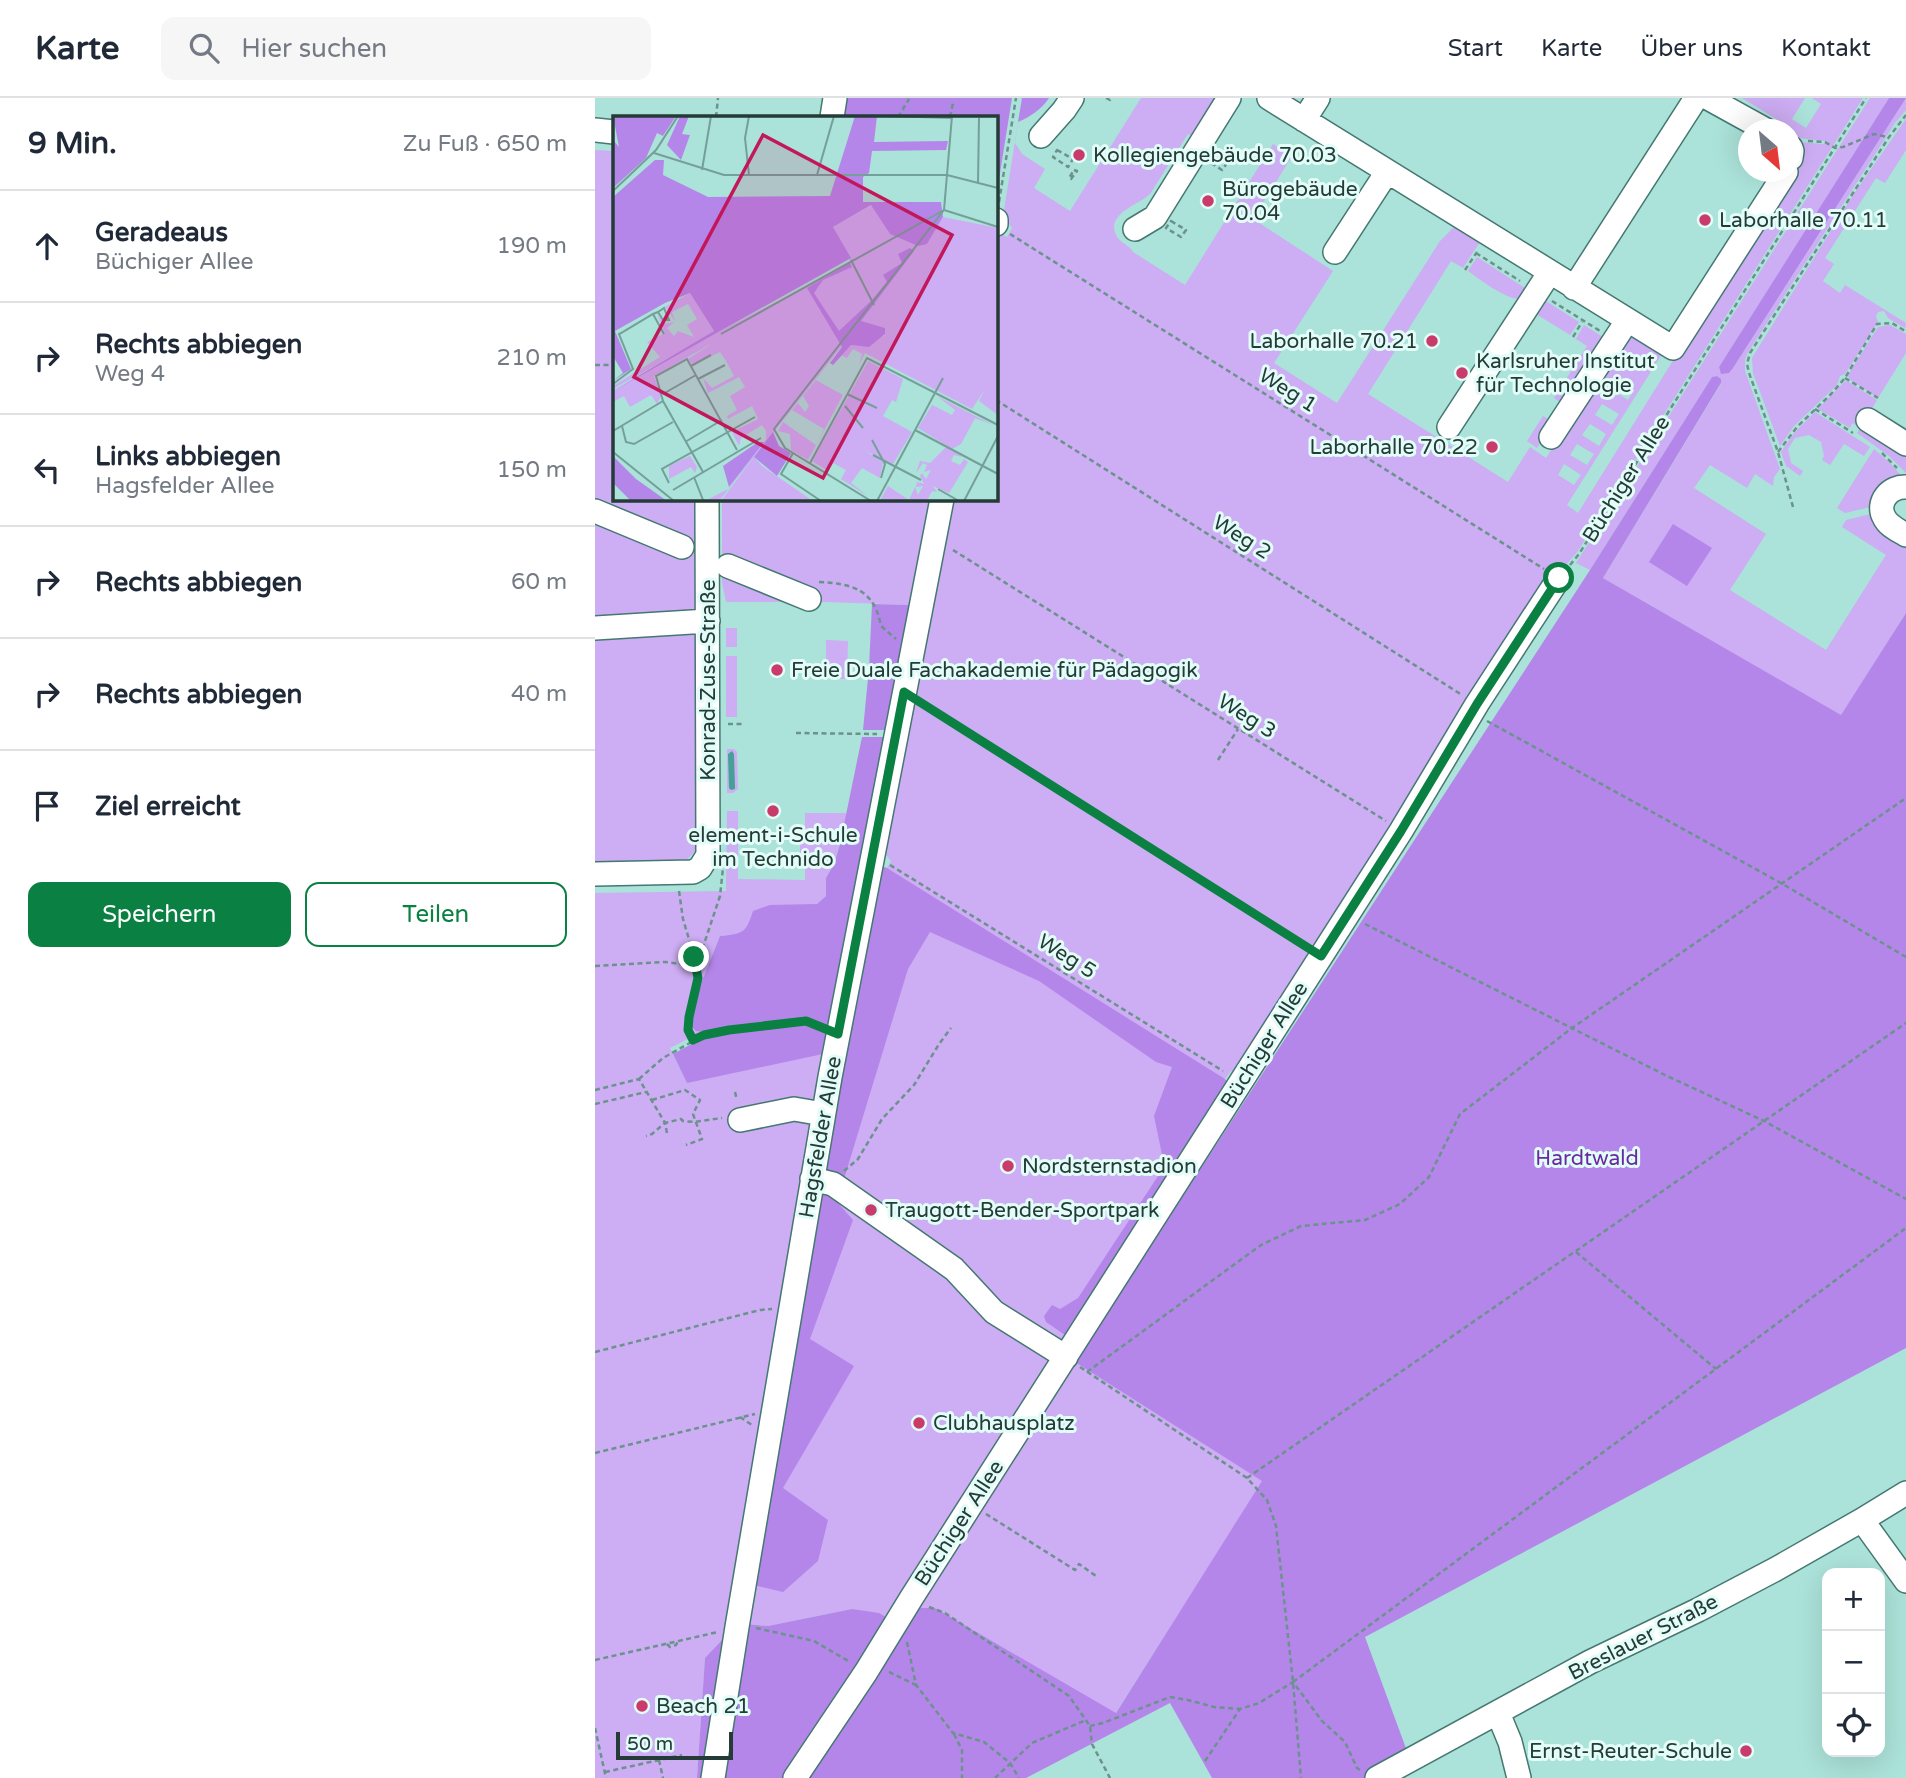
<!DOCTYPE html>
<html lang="de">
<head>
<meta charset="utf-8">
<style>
  :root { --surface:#fff; --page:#f6f6f7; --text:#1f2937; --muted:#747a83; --line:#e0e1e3; --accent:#0b8043 }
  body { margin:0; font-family:"Varela Round",sans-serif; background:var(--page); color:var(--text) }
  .controls { position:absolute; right:21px; bottom:21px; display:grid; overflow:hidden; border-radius:14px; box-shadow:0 7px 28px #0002 }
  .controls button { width:63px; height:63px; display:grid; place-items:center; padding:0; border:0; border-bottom:2px solid var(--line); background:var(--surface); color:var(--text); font:35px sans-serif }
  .compass { position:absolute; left:1143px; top:21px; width:63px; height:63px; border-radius:50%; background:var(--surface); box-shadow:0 7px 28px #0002; rotate:152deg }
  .scale { position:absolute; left:21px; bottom:18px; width:117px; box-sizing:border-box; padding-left:7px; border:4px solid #253b38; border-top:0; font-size:19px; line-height:24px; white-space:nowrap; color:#253b38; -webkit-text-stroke:5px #e2fcf8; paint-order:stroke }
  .stop { position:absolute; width:21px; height:21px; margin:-16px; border:5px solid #0b8043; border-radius:50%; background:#fff }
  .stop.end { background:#0b8043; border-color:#fff; box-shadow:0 2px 7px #0008 }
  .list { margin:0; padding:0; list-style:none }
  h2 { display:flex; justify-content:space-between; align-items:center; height:91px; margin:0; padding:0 28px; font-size:30px }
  h2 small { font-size:23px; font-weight:400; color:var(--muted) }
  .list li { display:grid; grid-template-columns:46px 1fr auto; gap:21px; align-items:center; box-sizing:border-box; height:112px; padding:0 28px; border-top:2px solid var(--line) }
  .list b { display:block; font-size:26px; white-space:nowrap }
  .list p { margin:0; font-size:23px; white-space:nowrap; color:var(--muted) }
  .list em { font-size:23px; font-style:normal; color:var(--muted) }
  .actions { display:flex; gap:14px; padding:21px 28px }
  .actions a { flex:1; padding:16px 0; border:2px solid var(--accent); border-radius:14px; text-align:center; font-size:24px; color:var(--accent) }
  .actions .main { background:var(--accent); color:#fff }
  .icon { flex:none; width:38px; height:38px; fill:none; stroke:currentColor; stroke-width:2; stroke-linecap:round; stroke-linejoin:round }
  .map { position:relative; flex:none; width:1311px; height:1680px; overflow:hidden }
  header { display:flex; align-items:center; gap:42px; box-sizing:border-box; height:98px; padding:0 35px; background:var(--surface); border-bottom:2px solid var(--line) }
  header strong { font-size:33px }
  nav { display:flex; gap:38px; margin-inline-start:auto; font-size:24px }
  .search { width:490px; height:63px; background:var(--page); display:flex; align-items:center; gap:18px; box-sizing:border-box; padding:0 24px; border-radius:14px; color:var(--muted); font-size:26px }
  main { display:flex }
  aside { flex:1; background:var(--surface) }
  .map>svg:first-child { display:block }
  .green { fill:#cdadf3; fill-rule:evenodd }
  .forest { fill:#b586ea }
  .water { fill:#44a196 }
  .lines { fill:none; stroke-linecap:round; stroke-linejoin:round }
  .minor-casing { stroke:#447871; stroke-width:26 }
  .path { stroke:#6b928c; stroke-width:2.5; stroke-dasharray:5 3.5; stroke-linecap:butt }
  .minor { stroke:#fff; stroke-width:23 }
  .route { stroke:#0b8043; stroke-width:9 }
  .poi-dot { fill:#c83b6a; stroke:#e2fcf8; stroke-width:2.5 }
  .labels { text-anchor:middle; stroke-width:6; stroke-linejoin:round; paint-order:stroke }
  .poi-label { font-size:21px; fill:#253b38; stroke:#e2fcf8; text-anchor:start }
  .street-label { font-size:21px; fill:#253b38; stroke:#e2fcf8 }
  .park-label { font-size:21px; fill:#6a2a9f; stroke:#e2fcf8 }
  .inset-road { fill:none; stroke:#759f99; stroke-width:2 }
  .view { fill:#c2185b; fill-opacity:0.15; stroke:#c2185b; stroke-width:3.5 }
  .inset-edge { fill:none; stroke:#253b38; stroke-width:3.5 }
</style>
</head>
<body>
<header>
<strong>Karte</strong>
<div class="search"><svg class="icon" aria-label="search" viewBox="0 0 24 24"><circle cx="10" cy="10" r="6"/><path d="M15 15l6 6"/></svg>Hier suchen</div>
<nav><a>Start</a><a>Karte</a><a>Über uns</a><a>Kontakt</a></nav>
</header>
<main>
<aside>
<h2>9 Min.<small>Zu Fuß · 650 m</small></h2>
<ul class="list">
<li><svg class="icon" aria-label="ahead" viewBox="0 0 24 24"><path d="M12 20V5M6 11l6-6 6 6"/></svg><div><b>Geradeaus</b><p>Büchiger Allee</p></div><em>190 m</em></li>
<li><svg class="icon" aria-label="right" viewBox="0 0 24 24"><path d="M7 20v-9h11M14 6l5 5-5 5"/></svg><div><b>Rechts abbiegen</b><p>Weg 4</p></div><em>210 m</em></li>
<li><svg class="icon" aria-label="left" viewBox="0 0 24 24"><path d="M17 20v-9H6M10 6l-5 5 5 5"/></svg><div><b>Links abbiegen</b><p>Hagsfelder Allee</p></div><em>150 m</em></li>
<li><svg class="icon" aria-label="right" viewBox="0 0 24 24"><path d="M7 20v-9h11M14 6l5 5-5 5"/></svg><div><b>Rechts abbiegen</b></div><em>60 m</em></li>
<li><svg class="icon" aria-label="right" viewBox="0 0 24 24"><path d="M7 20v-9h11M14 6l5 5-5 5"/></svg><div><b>Rechts abbiegen</b></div><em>40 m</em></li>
<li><svg class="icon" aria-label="arrive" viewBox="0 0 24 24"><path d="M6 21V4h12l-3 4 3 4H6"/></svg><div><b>Ziel erreicht</b></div></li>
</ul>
<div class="actions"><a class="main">Speichern</a><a>Teilen</a></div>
</aside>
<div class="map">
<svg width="1311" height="1680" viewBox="0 0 1311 1680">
  <rect width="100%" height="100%" fill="#abe2d9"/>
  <path class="green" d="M427 0 420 45 427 56 450 71 439 90 475 113 546 0H622L599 39 593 36 555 96C542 108 509 116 522 139 526 145 534 147 538 154L590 187 678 46 697 58 658 121 738 173 679 265 742 305 845 143 862 126 886 142 868 170 856 163 773 296 913 384 935 349 951 360 1029 237 1035 235 1067 256 972 407 983 415 1135 171 1204 44 1229 46 1231 43 1203 40 1197 31 1147 0H1210L1197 21 1211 30 1226 6 1217 0H1268L983 453 965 474 802 722 797 723 793 731 795 736 644 972 636 973 630 981 634 988 466 1245 480 1264 668 1383 520 1616 340 1510 301 1526 257 1511 173 1528 150 1526 110 1560 102 1680H0V795L131 793 132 713H143V781L210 782V763H205V737H210V715H253L239 766 231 780V798L222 806 153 828 144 837 125 838 101 898 95 928 97 931 107 934 75 950 92 985 282 773 292 770 296 763 287 752 317 606 322 599 318 595 348 449 351 444 347 436 353 401H401V151L404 135 412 139 417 130 411 121 409 112ZM1022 282 1039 292 1033 302 1016 291ZM1007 306 1024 316 1017 327 1000 317ZM995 326 1011 336 1004 348 987 337ZM982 346 999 356 992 367 975 357ZM969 366 986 377 979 387 963 377Z
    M1275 0H1294L1124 269 1125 274 1138 270 1311 0V12L1300 25 1152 256 1150 262V273L1185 371 1179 379 1178 388 1160 376 1152 390 1115 367 1099 390 1171 436 1135 492 1231 552 1291 457 1247 429 1251 422 1280 415 1311 446V515L1246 618 1008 480 1126 286V281L1122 278 1117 279 995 472 981 465Z
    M1311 21V52L1290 85 1281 80 1230 160 1239 166 1228 183 1245 195 1250 187 1311 225 1310 230 1293 220 1289 213 1283 214 1281 218 1283 224 1250 276 1245 278 1242 287 1199 328 1185 348 1158 275 1157 260 1260 94Z
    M0 52 19 53V401H106L105 741 101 752 89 765 0 768Z
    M882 159 933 192 925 201C910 201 886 182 873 173Z
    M946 200 984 224 975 237 941 216 931 232 927 229Z
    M989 227 1011 241 969 307 959 300 992 248 981 241Z
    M1295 227 1311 236V255L1283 300 1254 281 1253 277 1283 229Z
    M1252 283 1282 302 1268 326 1311 351V375L1294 358 1262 335 1265 330 1257 325 1255 330 1223 311 1249 284Z
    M1220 314 1275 349 1269 358 1249 346 1235 367 1227 362 1229 358 1226 344 1214 337 1200 340 1193 351 1196 365 1208 373 1205 378 1191 368 1186 354 1200 334Z
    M948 318 958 324 942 350 932 343Z
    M1279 351 1296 366 1310 382 1299 384 1296 379C1283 385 1276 394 1275 409L1250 415 1242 410Z
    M127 401H339L319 507 231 504H131L127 485Z
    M131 530H142V549H131Z
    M231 542 253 543 252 581H231Z
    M131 558H142V619H131Z
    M132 651H139L142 654 143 691 138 695H132Z"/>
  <path class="forest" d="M247 0H417L401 100V19H246Z
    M427 0H454C447 11 435 19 423 24Z
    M1294 0H1311L1138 270 1134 275 1126 276 1124 269Z
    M1122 278 1126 281V285L1008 480 1246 617 1311 515V1250L770 1539 812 1653 789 1680H617L575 1605 431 1680H102L110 1560 131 1538 150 1526 173 1528 257 1511 284 1515 301 1525 316 1510H340L521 1615 667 1383 480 1264 995 472 1117 279Z
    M1078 426 1117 450 1092 488 1054 464Z
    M277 506 319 507 292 632H268L274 570Z
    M267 639H290L267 760 292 770 630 981 634 988 470 1237 451 1224 449 1218 457 1207 465 1211 483 1200 487 1194 565 1075 569 1066 559 1018 577 969 561 964 444 883 335 834 313 871 242 1104 258 1122 215 1241 259 1268 188 1390 233 1422 223 1463 188 1494 158 1487 242 953 92 985 78 956 106 941 107 934 101 933 95 928 101 898 125 838C148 836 151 835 158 813L175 807 222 806 231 798V780L239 766 245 746Z"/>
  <path class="water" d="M137 653 139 656 140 689V691L136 692 134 690 133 656Z"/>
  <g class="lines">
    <defs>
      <path id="minor" d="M674 0 1078 250 1191 74
        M1113 0 1171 32
        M237 19 240 0
        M709 22 723 0
        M0 32 19 34
        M446 38 469 12 477 0
        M1196 50 1197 53 1196 60
        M401 122V126
        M540 131 560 119 634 0
        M740 154 792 74
        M979 190 1101 0
        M1273 322 1311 346
        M854 329 955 174
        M956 339 1032 223
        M1311 389C1295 388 1281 404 1289 419 1293 428 1303 432 1311 437
        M0 413 87 449
        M133 468 214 501
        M0 530 113 523
        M0 776 98 774 105 770 113 757 112 401
        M145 1022 199 1011 228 1016
        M217 1081 238 1086 359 1171 399 1214 471 1259
        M1267 1422 1311 1483
        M903 1615 915 1644 924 1680
        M118 1680 142 1529 235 979 347 401
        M200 1680 271 1574 317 1499 806 733 882 606 964 480
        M782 1680 995 1564 1103 1512 1181 1471 1267 1422 1311 1395"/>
    </defs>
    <use href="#minor" class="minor-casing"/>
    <path class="path" d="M511 0 515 2 516 0
      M121 19 123 0
      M303 19 314 1
      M355 19 358 5
      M1213 43 1230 44 1240 50 1248 49 1279 36 1292 39
      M462 52 478 61 473 69 458 59Z
      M617 56 632 65 627 72 613 63Z
      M479 72 482 73 476 81 474 80Z
      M404 104 421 0
      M576 123 591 132 586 139 571 130Z
      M415 136 949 471
      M881 155 925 183
      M870 172 882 154
      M957 203 1005 233
      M978 239 987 224
      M0 267H19
      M1250 280 1283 300
      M401 302 867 597
      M1220 311 1258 335
      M1183 354 1202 329 1236 296 1250 280 1282 226 1297 225 1310 233 1311 232
      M1287 355 1302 370
      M1198 409 1183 354 1154 275 1152 266 1155 255 1294 39 1311 17
      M358 452 791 723
      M975 467 984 456 1271 0
      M224 484C258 486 279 491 286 528L301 541
      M326 605 711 849
      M892 623 1186 785 1311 859
      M133 626H150
      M201 635 282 636
      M623 662 643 631
      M295 767 628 973
      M84 793 88 821 102 868
      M770 826 1070 977 1169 1023 1311 1101
      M102 867 125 798 128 770
      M0 868 70 864 102 868 103 880 94 919 93 932 98 942
      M44 981 68 960 109 937 133 932 211 923 224 928
      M0 992 44 981 70 1025 57 1036 51 1038
      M140 994 142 1002
      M57 1002 90 992 105 1002 98 1016 107 1041 91 1047
      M0 1006 51 994
      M72 1035 70 1025 86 1021 88 1023 99 1024 127 1020
      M249 1073 263 1061 287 1021 319 987 344 946 356 930
      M981 1154 1121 1271
      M0 1254 165 1212 177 1211
      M485 1269 652 1380 672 1402 681 1428 698 1584 706 1680
      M492 1274 666 1147 706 1128 770 1122 805 1106 834 1079 865 1016 977 930 1311 700
      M145 1319 157 1327
      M0 1355 160 1316
      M652 1380 1311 925
      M391 1416 480 1472 484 1466 501 1478
      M334 1509 350 1515 474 1598 495 1628 497 1646 515 1680
      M161 1530 219 1543 255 1564
      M312 1544 321 1587 358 1635 389 1644 415 1665 424 1680
      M72 1546 75 1549 81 1547 83 1543
      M0 1562 123 1534
      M294 1574 321 1587
      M698 1584 1311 1130
      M495 1628 508 1625 575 1599 593 1602 619 1609 645 1611
      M0 1630 11 1680
      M359 1636 367 1652V1680
      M64 1662 68 1680
      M610 1663 645 1611 664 1605 698 1584 727 1623 750 1644 762 1670 765 1672
      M10 1674 87 1657
      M400 1680 437 1645 491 1622"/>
    <use href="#minor" class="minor"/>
  </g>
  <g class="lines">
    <path class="route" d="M99 859 103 880 94 919 93 932 98 942 109 937 134 932 211 923 243 936 309 594 726 858 806 733 882 606 964 480"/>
  </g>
  <g class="poi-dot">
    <circle cx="484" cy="57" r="7"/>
    <circle cx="613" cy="103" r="7"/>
    <circle cx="1110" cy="122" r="7"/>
    <circle cx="837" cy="243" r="7"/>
    <circle cx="867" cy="275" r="7"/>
    <circle cx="897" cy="349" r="7"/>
    <circle cx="182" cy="572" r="7"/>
    <circle cx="178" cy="713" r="7"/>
    <circle cx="413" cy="1068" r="7"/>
    <circle cx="276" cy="1112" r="7"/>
    <circle cx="324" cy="1325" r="7"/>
    <circle cx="47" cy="1608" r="7"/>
    <circle cx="1151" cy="1653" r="7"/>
  </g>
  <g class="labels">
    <g class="poi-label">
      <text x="498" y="64">Kollegiengebäude 70.03</text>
      <text x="627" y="98">Bürogebäude<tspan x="627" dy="24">70.04</tspan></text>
      <text x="1124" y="129">Laborhalle 70.11</text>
      <text x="823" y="250" text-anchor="end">Laborhalle 70.21</text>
      <text x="881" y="270">Karlsruher Institut<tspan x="881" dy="24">für Technologie</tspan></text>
      <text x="883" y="356" text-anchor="end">Laborhalle 70.22</text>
      <text x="196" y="579">Freie Duale Fachakademie für Pädagogik</text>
      <text x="178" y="744" text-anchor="middle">element-i-Schule<tspan x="178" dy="24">im Technido</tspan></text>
      <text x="427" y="1075">Nordsternstadion</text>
      <text x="290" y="1119">Traugott-Bender-Sportpark</text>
      <text x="338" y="1332">Clubhausplatz</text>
      <text x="61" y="1615">Beach 21</text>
      <text x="1137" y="1660" text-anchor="end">Ernst-Reuter-Schule</text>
    </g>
    <g class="street-label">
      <text transform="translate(693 292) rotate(32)" y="7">Weg 1</text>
      <text transform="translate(1031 381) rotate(-58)" y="7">Büchiger Allee</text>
      <text transform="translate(647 439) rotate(32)" y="7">Weg 2</text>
      <text transform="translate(113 582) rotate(-90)" y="7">Konrad-Zuse-Straße</text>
      <text transform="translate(652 618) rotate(32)" y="7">Weg 3</text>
      <text transform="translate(472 858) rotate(32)" y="7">Weg 5</text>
      <text transform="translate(669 947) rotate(-58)" y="7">Büchiger Allee</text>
      <text transform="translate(225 1039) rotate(-80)" y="7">Hagsfelder Allee</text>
      <text transform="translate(364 1425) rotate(-57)" y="7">Büchiger Allee</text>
      <text transform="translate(1048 1539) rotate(-27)" y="7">Breslauer Straße</text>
    </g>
    <g class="park-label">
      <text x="992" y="1067">Hardtwald</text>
    </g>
  </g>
  <g transform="translate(18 18)">
    <rect width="385" height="385" fill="#abe2d9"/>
    <path d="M259 89 277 118 302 128H314L330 101 385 112V299L366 285 372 273 359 293 252 237 246 249 249 238 240 233 234 242 228 239 238 229 253 230 272 219V212L248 206 106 385H92L115 373 153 323V315L149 309 128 322 126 330 119 316 145 303 139 290 115 303 114 300 124 294 117 280 132 271 126 261 95 277 90 262 99 272 121 260 113 245 107 236 80 249 75 243 100 227 41 260 48 280 44 288 38 279 17 291 11 280 0 286V275L68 235 0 273V270L47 241 34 226 52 217 44 198 52 208 61 206 54 212 61 220 65 215 81 221 74 209 84 203 75 188 59 196 62 205 52 191 77 177 101 215 70 235 238 146 220 111ZM255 245 290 263 283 286 279 284 270 300 299 316 280 348 252 335 270 346 267 362 249 352 238 367 255 380 228 363 233 354 220 347 215 355 199 345ZM203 264 230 279 195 344 178 334 177 318 165 315 170 306 203 329 211 313 179 294 185 287 192 296 196 290 190 280ZM324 280 380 309 362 302 348 328 339 333 305 312 319 289 339 299 342 294ZM333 331 350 341 341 339 338 345 347 349 351 343 355 346 336 377 320 370 324 376 319 375 314 385H267L275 370 296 384 302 371 305 379 310 370 303 371 304 366 311 368 307 360 309 357 313 363 318 354 311 356 314 349 310 347 303 357 307 345 317 347ZM77 340 84 351 82 357 78 351 56 363V350ZM141 341 149 350 200 385H108Z" fill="#cdadf3"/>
    <path d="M0 0H63L50 20 44 17 33 42 0 72V24L6 31ZM67 0H76L69 18 77 19 68 44 54 29ZM242 0H264L261 26 335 25 333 34 259 35 256 57 250 61V86H328L330 101 314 128 305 130 277 118 258 89 220 111 238 142 0 275 101 215 77 177 52 187 2 215 18 253 0 265 10 257 0 240V81L42 44H51L50 59 95 81 217 80ZM297 132 301 135 248 205 272 212V218L256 231 238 229 220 249 217 247 229 231 194 172 237 147 239 151 210 164 201 177 226 215 259 184 274 166 270 159 289 147 285 138ZM160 316 166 330 178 337 164 360 141 341ZM145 326H151L116 371 110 350ZM0 340 23 363 54 385H18L0 367Z" fill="#b586ea"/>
    <path class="inset-road" d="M272 0 339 2M339 0 331 94 385 111M41 37 111 59H334L385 72M89 54 98 0M136 59 132 22 136 0M204 59 221 0M365 66 366 2M0 75 43 34 65 0M238 144 261 189M40 198 51 218M108 218 331 94M78 250 98 239M85 263 112 249M0 268 20 253 6 218 8 217 40 198 45 196 51 192 56 204H50L45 196M50 278 83 259M234 278 264 292M232 290 250 312M9 310 13 326 21 328 60 306M302 314 385 358M0 315 50 285M259 324 272 348 268 362M72 326 109 304M0 336 61 385M180 337 168 358 208 385M260 339 308 364M197 347 254 242 385 309M90 356 50 285 43 260 74 243 124 334M81 361 90 384M56 367 49 353 142 301M325 373 346 385M60 374 148 322M258 385 172 332 161 313 331 94M264 385 330 262M351 385 385 320"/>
    <path class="view" d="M150 19 339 119 210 362 21 261Z"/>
    <rect width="385" height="385" class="inset-edge"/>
  </g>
</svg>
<div class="controls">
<button>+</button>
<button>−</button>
<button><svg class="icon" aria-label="locate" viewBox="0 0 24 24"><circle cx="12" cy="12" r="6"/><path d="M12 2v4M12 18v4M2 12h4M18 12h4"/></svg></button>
</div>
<svg class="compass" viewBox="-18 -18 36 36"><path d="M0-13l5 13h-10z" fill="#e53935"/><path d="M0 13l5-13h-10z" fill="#747a83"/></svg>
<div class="scale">50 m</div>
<div class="stop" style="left:964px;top:480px"></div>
<div class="stop end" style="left:99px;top:859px"></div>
</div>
</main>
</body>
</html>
